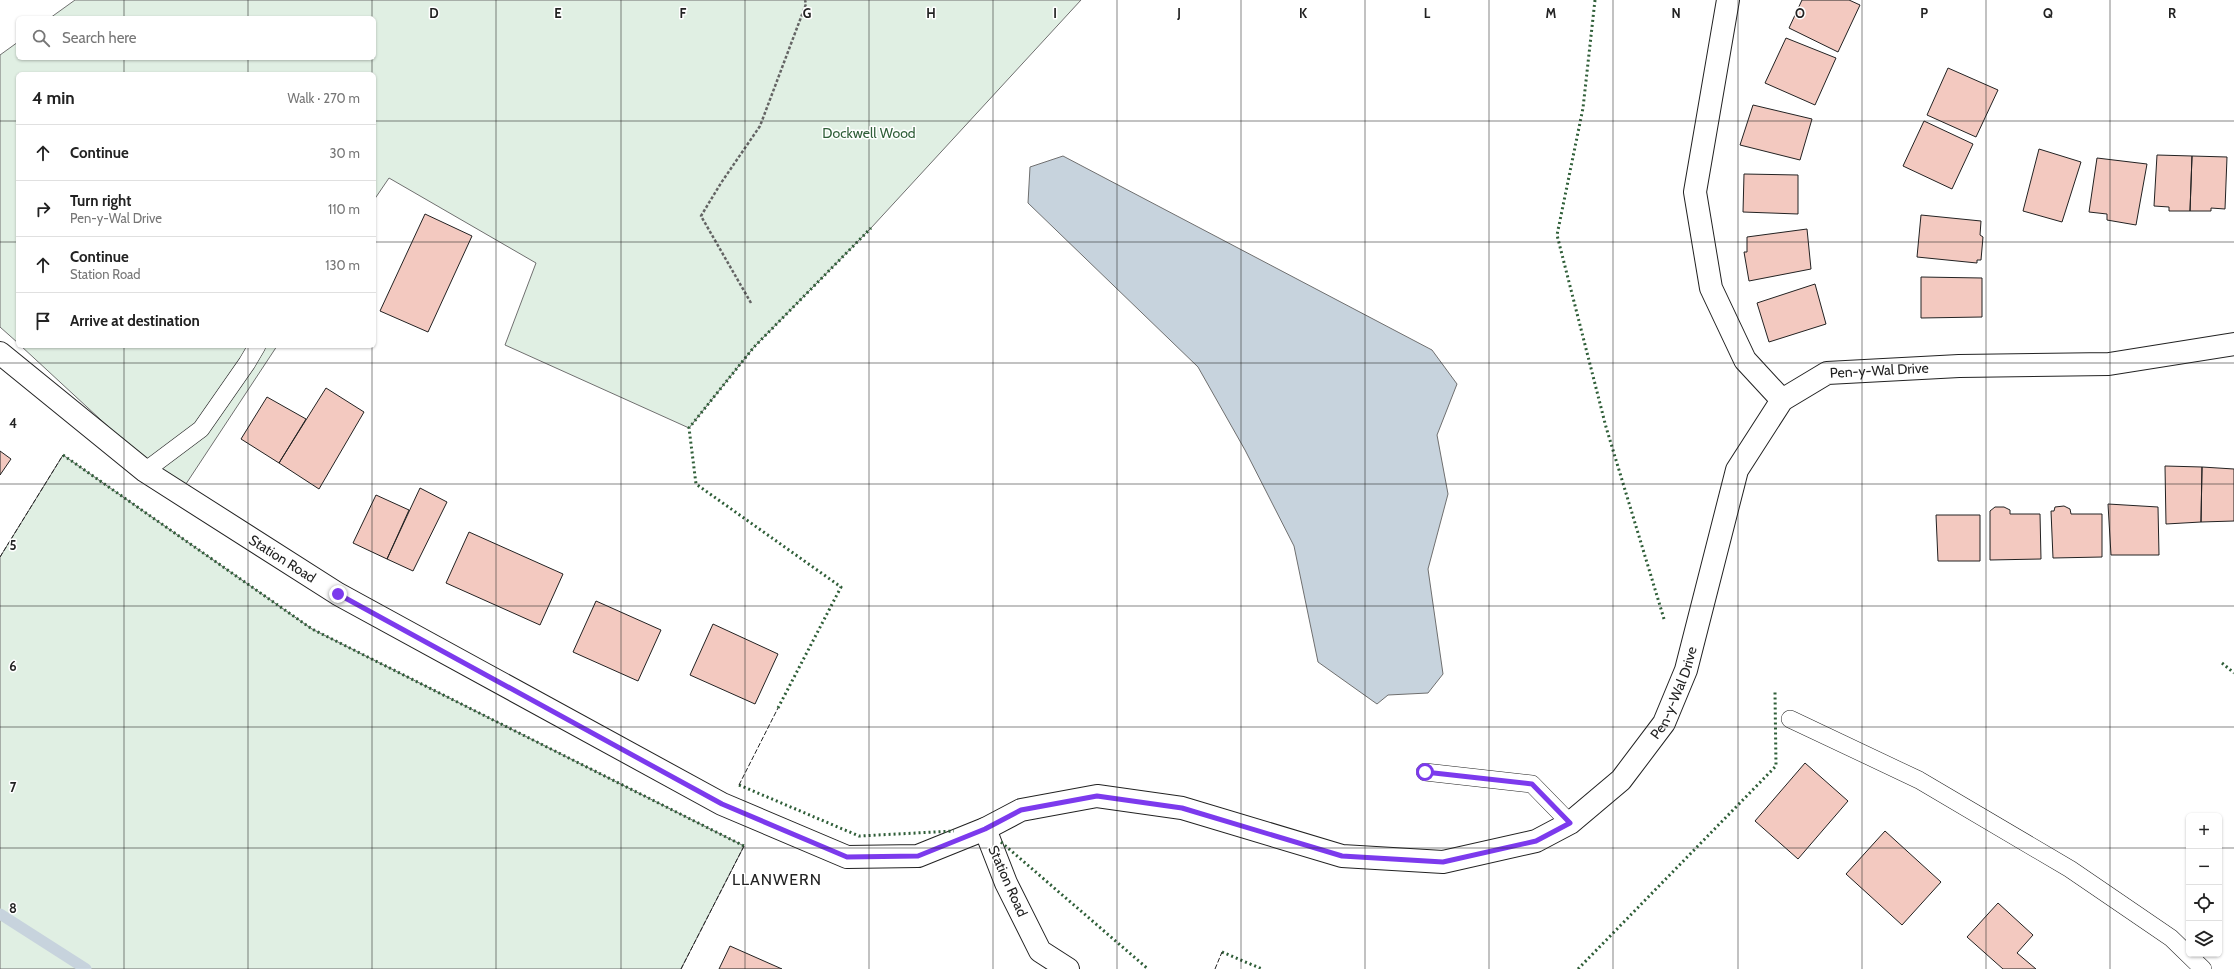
<!DOCTYPE html>
<html lang="en">
<head>
<meta charset="utf-8">
<style>
  :root { --surface:#fff; --page:#f2f2f2; --text:#222; --muted:#767676; --line:#e0e0e0 }
  body { margin:0; font-family:Cabin,sans-serif; background:var(--page); color:var(--text) }
  .controls { position:absolute; right:12px; bottom:12px; display:grid; overflow:hidden; border-radius:6px; box-shadow:0 1px 3px #0004 }
  .controls button { width:36px; height:36px; display:grid; place-items:center; padding:0; border:0; border-bottom:1px solid var(--line); background:var(--surface); color:var(--text); font:20px sans-serif }
  .stop { position:absolute; width:12px; height:12px; margin:-9px; border:3px solid #7c3aed; border-radius:50%; background:#fff }
  .stop.end { background:#7c3aed; border-color:#fff; box-shadow:0 1px 4px #0008 }
  .list { margin:0; padding:0; list-style:none }
  h2 { display:flex; justify-content:space-between; align-items:center; height:52px; margin:0; padding:0 16px; font-size:17px }
  h2 small { font-size:13px; font-weight:400; color:var(--muted) }
  .list li { display:grid; grid-template-columns:26px 1fr auto; gap:12px; align-items:center; box-sizing:border-box; height:56px; padding:0 16px; border-top:1px solid var(--line) }
  .list b { display:block; font-size:15px; white-space:nowrap }
  .list p { margin:0; font-size:13px; white-space:nowrap; color:var(--muted) }
  .list em { font-size:13px; font-style:normal; color:var(--muted) }
  .icon { flex:none; width:22px; height:22px; fill:none; stroke:currentColor; stroke-width:2; stroke-linecap:round; stroke-linejoin:round }
  .map { position:relative; flex:none; width:2234px; height:969px; overflow:hidden }
  .search { position:absolute; background:var(--surface); box-shadow:0 1px 3px #0004; left:16px; top:16px; width:360px; height:44px; display:flex; align-items:center; gap:10px; box-sizing:border-box; padding:0 14px; border-radius:6px; color:var(--muted); font-size:15px }
  .panel { position:absolute; background:var(--surface); box-shadow:0 1px 3px #0004; left:16px; top:72px; width:360px; height:276px; border-radius:6px }
  .map>svg:first-child { display:block }
  .green { fill:#e0efe3; stroke:#6f6f6f }
  .water { fill:#c7d3dd; stroke:#6f6f6f }
  .lines { fill:none; stroke-linecap:round; stroke-linejoin:round }
  .stream { stroke:#c7d3dd; stroke-width:11 }
  .building { fill:#f3c9c0; stroke:#222 }
  .service-casing { stroke:#222; stroke-width:18 }
  .minor-casing { stroke:#222; stroke-width:24 }
  .tertiary-casing { stroke:#222; stroke-width:24 }
  .path { stroke:#646464; stroke-width:2.5; stroke-dasharray:3 2; stroke-linecap:butt }
  .service { stroke:#fff; stroke-width:17 }
  .minor { stroke:#fff; stroke-width:22 }
  .tertiary { stroke:#fff; stroke-width:22 }
  .hedge { stroke:#2f5e38; stroke-width:3; stroke-dasharray:2 3; stroke-linecap:butt }
  .fence { stroke:#222; stroke-width:1; stroke-dasharray:5 2; stroke-linecap:butt }
  .route { stroke:#7c3aed; stroke-width:5 }
  .grid { fill:none; stroke:#222; stroke-width:1; stroke-opacity:0.55 }
  .labels { text-anchor:middle; stroke-width:3; stroke-linejoin:round; paint-order:stroke }
  .park-label { font-size:14px; fill:#2f5e38; stroke:#fff }
  .street-label { font-size:14px; fill:#222; stroke:#fff }
  .quarter-label { font-size:16px; letter-spacing:1px; fill:#222; stroke:#fff }
  .grid-label { font-size:13px; text-anchor:middle; font-weight:bold; fill:#222; stroke:#fff; stroke-width:3; stroke-linejoin:round; paint-order:stroke }
</style>
</head>
<body>
<div class="map">
<svg width="2234" height="969" viewBox="0 0 2234 969">
  <rect width="100%" height="100%" fill="#fff"/>
  <path class="green" d="M75 0H1081L871 228 754 347 689 428 505 345 536 263 389 178 374 200V74H18V343L0 327V55L18 42V58H374V18H50Z
    M21 346H277L180 493Z
    M63 455 312 629 744 846 681 969H0V557Z"/>
  <path class="water" d="M1063 156 1432 350 1457 384 1437 435 1448 494 1428 569 1443 674 1428 693 1388 695 1377 704 1318 662 1294 546 1245 450 1198 367 1028 203 1030 167Z"/>
  <g class="lines">
    <path class="stream" d="M0 914 86 969"/>
  </g>
  <path class="building" d="M1802 0H1849L1860 5 1838 52 1789 28Z
    M1786 38 1836 58 1815 105 1765 83Z
    M1948 68 1998 90 1976 137 1927 115Z
    M1753 105 1812 119 1800 160 1740 145Z
    M1924 121 1973 144 1952 189 1903 166Z
    M2039 149 2081 162 2062 222 2023 211Z
    M2157 155 2192 156 2190 211H2169V207L2154 206Z
    M2192 156 2227 157 2225 209 2211 208V211H2190Z
    M2097 158 2147 164 2136 225 2107 220V214L2089 212Z
    M1744 174 1798 175V214L1743 212Z
    M425 214 472 236 428 332 380 311Z
    M1921 215 1981 221 1980 235 1983 237 1981 260H1977V263L1917 257Z
    M1807 229 1811 269 1749 281 1744 252H1747V237Z
    M1921 277 1982 278V317L1921 318Z
    M1815 284 1826 324 1769 342 1757 303Z
    M326 388 364 412 319 489 279 463Z
    M267 397 306 419 279 463 241 439Z
    M0 451 11 459 0 475Z
    M2165 466 2202 467 2201 522 2166 524Z
    M2202 467 2234 469V521L2201 522Z
    M420 488 447 502 413 571 387 559Z
    M376 495 409 510 387 559 353 543Z
    M2108 504 2158 507 2159 555H2111Z
    M2064 506 2070 509 2071 514H2102V557L2053 558 2051 511H2054L2055 507Z
    M1995 507H2004L2010 510V514H2040L2041 559 1990 560V511Z
    M1936 515H1980V561H1938Z
    M469 532 563 574 540 625 446 583Z
    M596 601 661 630 638 681 573 652Z
    M713 624 778 654 755 704 690 675Z
    M1805 763 1848 801 1798 859 1755 821Z
    M1885 831 1941 882 1902 925 1846 874Z
    M1998 903 2033 935 2017 953 2036 969H2003L1967 937Z
    M730 946 782 969H719Z"/>
  <g class="lines">
    <defs>
      <path id="service" d="M145 471 201 429 247 363 257 346
        M1790 719 1919 780 2070 869 2171 938 2203 969
        M1425 772 1532 784 1570 823"/>
      <g id="minor">
        <path d="M1728 0 1695 192 1711 288 1745 360 1782 400"/>
        <path id="s1" d="M0 353 145 471 338 594 722 804 847 857 918 856 985 829"/>
      </g>
      <g id="tertiary">
        <path id="s2" d="M1068 969 1040 951 1006 883 985 829 1021 810 1097 796 1182 808 1342 856 1443 862 1536 841 1570 823 1621 780 1664 723 1686 670 1737 470 1782 400 1827 373 1959 366 2109 364 2234 344"/>
      </g>
    </defs>
    <use href="#service" class="service-casing"/>
    <use href="#minor" class="minor-casing"/>
    <use href="#tertiary" class="tertiary-casing"/>
    <path class="path" d="M751 303 701 216 721 183 760 126 806 4 805 0"/>
    <use href="#service" class="service"/>
    <use href="#minor" class="minor"/>
    <use href="#tertiary" class="tertiary"/>
    <path class="hedge" d="M1595 0 1583 108 1557 235 1606 427 1664 619
      M63 455 312 629 744 846
      M2222 663 2234 673
      M778 708 841 587 696 484 689 428 754 347 871 228
      M739 785 859 836 954 831
      M1001 842 1148 969
      M1222 952 1262 969
      M1578 969 1776 766 1775 692"/>
    <path class="fence" d="M0 557 63 455
      M739 785 778 708
      M681 969 744 846
      M1215 969 1222 952"/>
  </g>
  <g class="lines">
    <path class="route" d="M338 594 722 804 847 857 918 856 985 829 1021 810 1097 796 1182 808 1342 856 1443 862 1536 841 1570 823 1532 784 1425 772"/>
  </g>
  <path class="grid" d="M124 0V18M248 0V18M372 0V18M496 0V969M621 0V969M745 0V969M869 0V969M993 0V969M1117 0V969M1241 0V969M1365 0V969M1489 0V969M1613 0V969M1738 0V969M1862 0V969M1986 0V969M2110 0V969M124 58V74M248 58V74M372 58V74M0 121H18M374 121H2234M0 242H18M374 242H2234M124 346V969M248 346V969M372 346V969M0 363H2234M0 484H2234M0 606H2234M0 727H2234M0 848H2189M2219 848H2234"/>
  <g class="labels">
    <g class="park-label">
      <text x="869" y="138">Dockwell Wood</text>
    </g>
    <g class="street-label">
      <text dy="5" stroke="none"><textPath href="#s2" startOffset="1363">Pen-y-Wal Drive</textPath></text>
      <text dy="5" stroke="none"><textPath href="#s1" startOffset="350">Station Road</textPath></text>
      <text dy="5" stroke="none"><textPath href="#s2" startOffset="943">Pen-y-Wal Drive</textPath></text>
      <text transform="translate(1008 881) rotate(66)" y="5">Station Road</text>
    </g>
    <g class="quarter-label">
      <text x="777" y="885">LLANWERN</text>
    </g>
  </g>
  <g class="grid-label">
    <text x="434" y="18">D</text>
    <text x="558" y="18">E</text>
    <text x="683" y="18">F</text>
    <text x="807" y="18">G</text>
    <text x="931" y="18">H</text>
    <text x="1055" y="18">I</text>
    <text x="1179" y="18">J</text>
    <text x="1303" y="18">K</text>
    <text x="1427" y="18">L</text>
    <text x="1551" y="18">M</text>
    <text x="1676" y="18">N</text>
    <text x="1800" y="18">O</text>
    <text x="1924" y="18">P</text>
    <text x="2048" y="18">Q</text>
    <text x="2172" y="18">R</text>
    <text x="13" y="428">4</text>
    <text x="13" y="550">5</text>
    <text x="13" y="671">6</text>
    <text x="13" y="792">7</text>
    <text x="13" y="913">8</text>
  </g>
</svg>
<div class="controls">
<button>+</button>
<button>−</button>
<button><svg class="icon" aria-label="locate" viewBox="0 0 24 24"><circle cx="12" cy="12" r="6"/><path d="M12 2v4M12 18v4M2 12h4M18 12h4"/></svg></button>
<button><svg class="icon" aria-label="layers" viewBox="0 0 24 24"><path d="M12 4l9 5-9 5-9-5zM3 14l9 5 9-5"/></svg></button>
</div>
<div class="stop" style="left:1425px;top:772px"></div>
<div class="stop end" style="left:338px;top:594px"></div>
<div class="search"><svg class="icon" aria-label="search" viewBox="0 0 24 24"><circle cx="10" cy="10" r="6"/><path d="M15 15l6 6"/></svg>Search here</div>
<section class="panel">
<h2>4 min<small>Walk · 270 m</small></h2>
<ul class="list">
<li><svg class="icon" aria-label="ahead" viewBox="0 0 24 24"><path d="M12 20V5M6 11l6-6 6 6"/></svg><div><b>Continue</b></div><em>30 m</em></li>
<li><svg class="icon" aria-label="right" viewBox="0 0 24 24"><path d="M7 20v-9h11M14 6l5 5-5 5"/></svg><div><b>Turn right</b><p>Pen-y-Wal Drive</p></div><em>110 m</em></li>
<li><svg class="icon" aria-label="ahead" viewBox="0 0 24 24"><path d="M12 20V5M6 11l6-6 6 6"/></svg><div><b>Continue</b><p>Station Road</p></div><em>130 m</em></li>
<li><svg class="icon" aria-label="arrive" viewBox="0 0 24 24"><path d="M6 21V4h12l-3 4 3 4H6"/></svg><div><b>Arrive at destination</b></div></li>
</ul>
</section>
</div>
</body>
</html>
